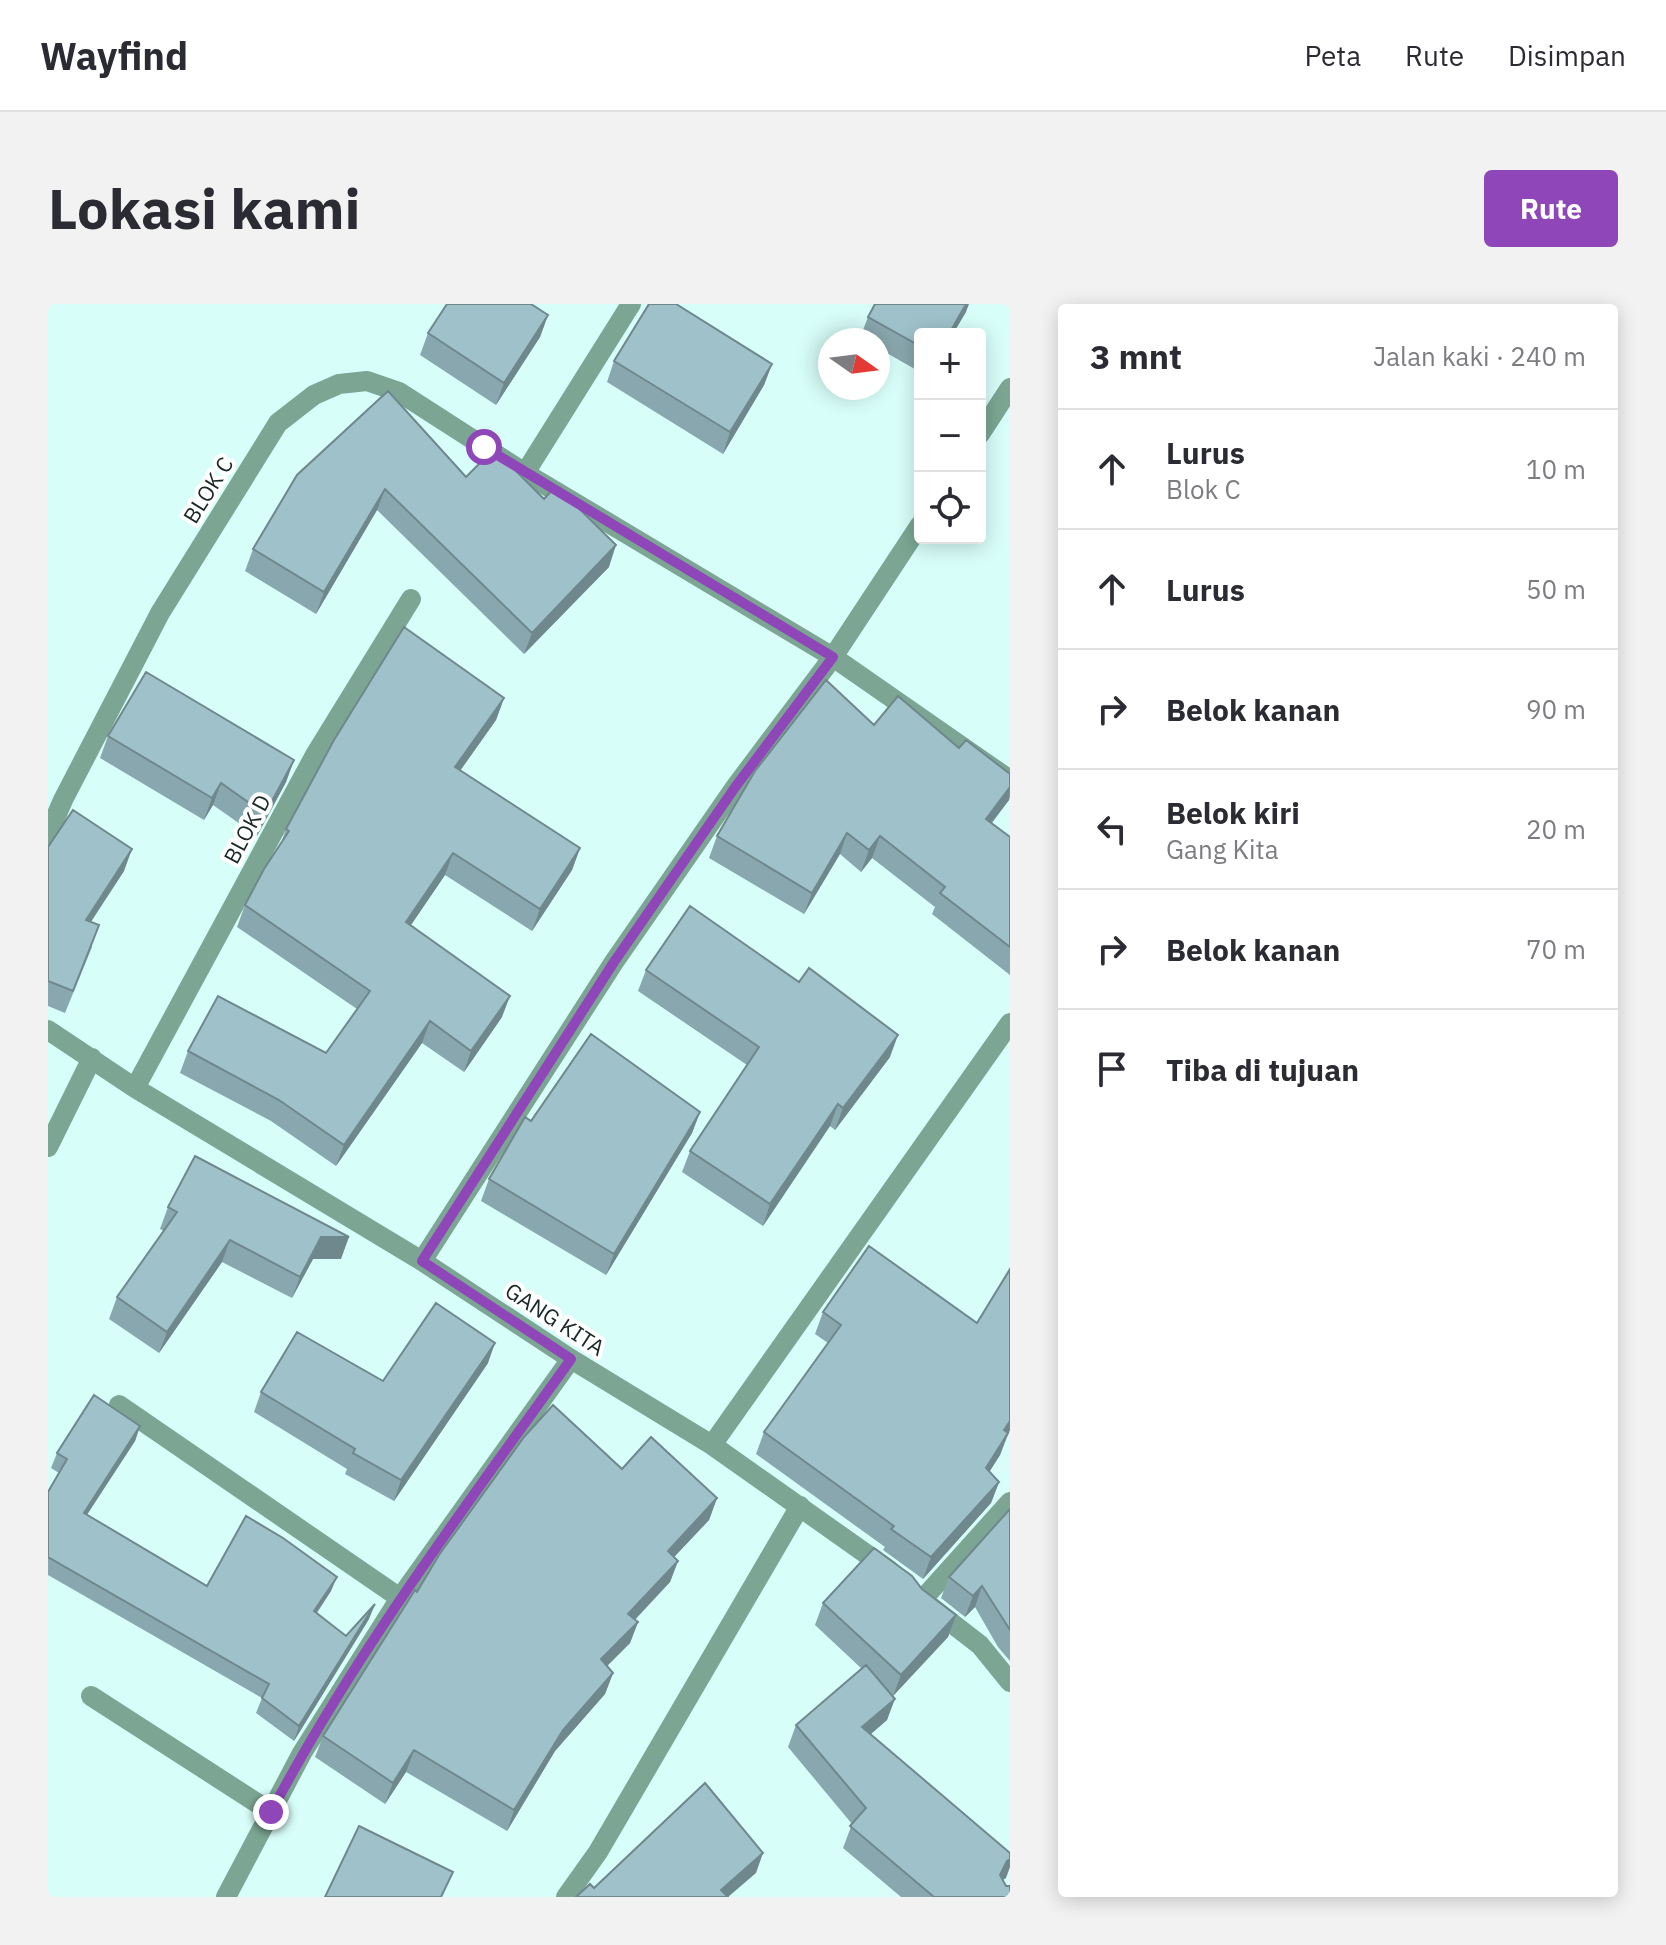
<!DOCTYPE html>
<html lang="id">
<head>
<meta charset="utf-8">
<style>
  :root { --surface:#fff; --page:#f2f2f3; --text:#2b2b33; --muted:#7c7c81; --line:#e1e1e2; --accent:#8e46b9 }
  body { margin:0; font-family:"IBM Plex Sans",sans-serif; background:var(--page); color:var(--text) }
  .controls { position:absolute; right:24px; top:24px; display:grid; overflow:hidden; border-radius:8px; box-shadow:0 4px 20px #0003 }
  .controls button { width:72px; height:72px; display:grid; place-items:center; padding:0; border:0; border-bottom:2px solid var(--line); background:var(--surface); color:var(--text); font:40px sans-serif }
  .compass { position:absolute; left:770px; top:24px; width:72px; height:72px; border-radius:50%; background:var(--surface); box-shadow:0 4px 20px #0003; rotate:104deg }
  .stop { position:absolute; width:24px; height:24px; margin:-18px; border:6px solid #8e46b9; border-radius:50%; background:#fff }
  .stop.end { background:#8e46b9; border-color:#fff; box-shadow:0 2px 8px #0008 }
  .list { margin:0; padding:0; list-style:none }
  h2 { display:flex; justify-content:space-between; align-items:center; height:104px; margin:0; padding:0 32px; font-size:34px }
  h2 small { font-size:26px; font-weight:400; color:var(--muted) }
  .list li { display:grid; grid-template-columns:52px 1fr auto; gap:24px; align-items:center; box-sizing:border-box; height:120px; padding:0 32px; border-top:2px solid var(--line) }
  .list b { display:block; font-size:30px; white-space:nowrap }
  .list p { margin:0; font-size:26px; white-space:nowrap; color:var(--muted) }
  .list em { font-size:26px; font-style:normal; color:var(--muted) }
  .icon { flex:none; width:44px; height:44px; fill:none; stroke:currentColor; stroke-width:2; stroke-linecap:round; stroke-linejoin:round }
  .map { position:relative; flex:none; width:962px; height:1593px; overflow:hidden; border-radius:8px }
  header { display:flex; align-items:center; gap:48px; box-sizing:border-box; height:112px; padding:0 40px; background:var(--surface); border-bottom:2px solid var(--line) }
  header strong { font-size:38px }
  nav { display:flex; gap:44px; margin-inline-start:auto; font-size:28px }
  .intro { display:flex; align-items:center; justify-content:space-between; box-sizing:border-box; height:192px; padding:0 48px }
  h1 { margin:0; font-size:56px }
  .button { padding:20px 36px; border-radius:8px; background:var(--accent); color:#fff; font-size:28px; font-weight:700 }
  main { display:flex; gap:48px; padding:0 48px }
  aside { flex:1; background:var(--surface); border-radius:8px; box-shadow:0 4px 20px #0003 }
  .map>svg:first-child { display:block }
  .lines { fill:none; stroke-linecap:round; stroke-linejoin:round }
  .street { stroke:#7ca693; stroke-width:20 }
  .wall { fill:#89a7ae }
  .shaded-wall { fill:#6f888d }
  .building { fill:#9fc2ca; stroke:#6f888d; stroke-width:2 }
  .route { stroke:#8e46b9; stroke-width:10 }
  .labels { text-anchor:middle; stroke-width:8; stroke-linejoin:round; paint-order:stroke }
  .street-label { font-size:22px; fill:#192826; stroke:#fff }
</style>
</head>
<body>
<header>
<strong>Wayfind</strong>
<nav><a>Peta</a><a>Rute</a><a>Disimpan</a></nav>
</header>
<div class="intro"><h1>Lokasi kami</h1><a class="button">Rute</a></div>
<main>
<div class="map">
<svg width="962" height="1593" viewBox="0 0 962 1593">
  <rect width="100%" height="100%" fill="#d8fefa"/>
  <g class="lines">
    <path class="street" d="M932 130 962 84
      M477 169 583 0
      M0 531 15 496 112 309 230 119 266 91 291 80 319 77 351 88 477 169 785 353 962 476
      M0 726 87 784 374 957 523 1055 664 1141 841 1266
      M87 784 267 451 363 295
      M0 843 44 754
      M374 957 566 658 688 482 785 353 872 221
      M71 1101 352 1294
      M664 1141 962 719
      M874 1296 962 1198
      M883 1303 932 1341 962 1378
      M43 1392 223 1508
      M178 1593 254 1449 352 1294 523 1055
      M518 1593 550 1548 752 1202"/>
  </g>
  <path class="wall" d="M918 8 872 30V68L830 44V36H815L812 34 820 13Z
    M500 11 492 33 448 101 372 51 380 29Z
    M566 57 724 60 716 81 675 150 559 78Z
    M249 171 418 173 561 263 476 350 329 206 268 310 197 267 205 245Z
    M456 394 448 416 412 467 532 544 524 566 484 627 397 571 363 621 454 713 416 768 374 739 288 862 223 817 132 769 140 747 278 749 309 705 189 623 197 601 232 542 238 525Z
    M826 421 911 444 962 470V493L961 496 944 519 962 533V671L884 610 887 603 824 554 813 568 792 550 756 610 661 554 669 532Z
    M60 432 246 456 238 478 209 532 165 501 156 516 52 454Z
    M0 543 76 567 43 618 44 643 17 709 0 702Z
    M598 666 842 753 787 826 782 822 715 922 634 868 642 847 699 761 590 687Z
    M652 808 644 829 558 971 433 897 441 875 483 817Z
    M120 903 293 955H265L244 994 174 958 111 1049 61 1015 69 993 116 927 112 925Z
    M962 965V1126L952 1151 941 1168 951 1178 943 1199 875 1275 835 1246 837 1243 708 1150 716 1128 780 1039 767 1030 775 1008 929 1019Z
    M440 1059 346 1197 297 1170 299 1165 206 1108 213 1088 335 1077Z
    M92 1122 87 1137 39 1211 159 1282 283 1287 269 1309 298 1332 321 1315 246 1437 208 1409 214 1394 0 1271V1188L11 1169 3 1164 9 1149Z
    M574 1165 669 1194 661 1216 626 1253 630 1257 622 1278 587 1316 590 1318 582 1339 559 1362 565 1369 557 1390 507 1447 459 1527 358 1468 337 1500 267 1453 275 1432 369 1288Z
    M962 1205V1357L950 1343 927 1303 917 1313 893 1294 901 1273Z
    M874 1285 908 1311 900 1333 845 1392 839 1416 822 1430 958 1574 955 1576 962 1593H853L795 1544 804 1520 740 1443 748 1421 814 1365 767 1321 775 1299Z"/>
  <path class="shaded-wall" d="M918 0H921L918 8 905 30H901Z
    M500 11 492 33 448 101 456 79Z
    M724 60 716 81 675 150 682 128Z
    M337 185 329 206 268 310 276 288Z
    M568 241 561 263 476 350 484 329Z
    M456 394 448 416 399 485 407 463Z
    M246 456 238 478 209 532 217 510Z
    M173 479 165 501 156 516 164 494Z
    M962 483 961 496 930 536 938 515Z
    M799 529 792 550 756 610 764 589Z
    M832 532 824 554 813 568 821 546Z
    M532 544 524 566 484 627 492 605Z
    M84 545 76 567 30 637 38 616Z
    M405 549 397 571 350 640 358 618Z
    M462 692 454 713 416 768 423 747Z
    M382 717 374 739 288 862 296 841Z
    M850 731 842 753 787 826 795 804Z
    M790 800 782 822 715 922 722 900Z
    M652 808 644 829 558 971 566 950Z
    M273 933H301L293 955H265L244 994 252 973Z
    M182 936 174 958 111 1049 119 1028Z
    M447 1039 440 1059 346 1197 353 1176Z
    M962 1117V1126L948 1148 956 1126Z
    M92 1122 87 1137 30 1224 36 1209Z
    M960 1129 952 1151 930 1186 938 1164Z
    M951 1178 943 1199 875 1275 883 1253Z
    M669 1194 661 1216 612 1268 620 1247Z
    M630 1257 622 1278 572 1331 580 1310Z
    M289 1273 283 1287 260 1321 266 1307Z
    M934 1282 927 1303 917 1313 925 1292Z
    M327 1300 321 1315 246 1437 251 1422Z
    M908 1311 900 1333 845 1392 853 1371Z
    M590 1318 582 1339 545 1376 553 1355Z
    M565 1369 557 1390 507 1447 459 1527 466 1506 515 1426Z
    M847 1395 839 1416 806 1445 814 1423Z
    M366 1446 358 1468 337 1500 345 1479Z
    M715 1549 708 1569 680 1593 673 1586Z
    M962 1555V1563L958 1574 951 1578 952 1571 959 1557Z"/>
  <path class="building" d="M399 0H483L500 11 456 79 380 29Z
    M601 0H628L724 60 682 128 566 57Z
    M827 0H918L901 30H872V42L820 13Z
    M340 87 418 173 446 145 496 195 508 182 568 241 484 329 337 185 276 288 205 245 249 171Z
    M356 323 456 394 407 463 532 544 492 605 405 549 358 618 462 692 423 747 382 717 296 841 231 796 140 747 170 692 278 749 322 687 197 601 216 565 241 527 238 525 286 436Z
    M98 368 246 456 217 510 173 479 164 494 60 432Z
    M778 376 826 421 850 392 911 444 918 436 962 470V483L938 515 962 533V643L892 589 897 583 832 532 821 546 799 529 764 589 669 532 707 467Z
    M25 506 84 545 38 616 51 621 25 687 0 677V543Z
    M642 602 751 678 761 664 850 731 795 804 790 800 722 900 642 847 711 743 598 666Z
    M543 730 652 808 566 950 441 875 477 813 483 817Z
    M147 852 301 933H273L252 973 182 936 119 1028 69 993 129 908 120 903Z
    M821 942 929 1019 962 965V1117L956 1126 960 1129 938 1164 951 1178 883 1253 843 1225 846 1222 716 1128 793 1021 775 1008Z
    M388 999 447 1039 353 1176 305 1149 307 1145 213 1088 249 1028 335 1077Z
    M46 1091 92 1122 36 1209 159 1282 198 1212 235 1234 289 1273 266 1307 298 1332 327 1300 251 1422 214 1394 221 1380 0 1253V1188L19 1155 9 1149Z
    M505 1101 574 1165 603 1133 669 1194 620 1247 630 1257 580 1310 590 1318 553 1355 565 1369 515 1426 466 1506 366 1446 345 1479 275 1432 367 1286 369 1288 391 1251 476 1133Z
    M962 1205V1326L934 1282 925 1292 901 1273Z
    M826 1244 864 1272 874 1285 908 1311 853 1371 775 1299Z
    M818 1361 847 1395 814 1423 962 1549V1555L959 1557 952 1571 958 1582H962V1593H886L802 1522 818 1504 748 1421Z
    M657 1479 715 1549 673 1586 680 1593H528L542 1580 546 1584Z
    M311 1522 405 1568 393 1593H277Z"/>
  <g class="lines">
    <path class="route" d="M223 1508C308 1347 418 1202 523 1055L374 957 566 658 688 482 785 353 436 143"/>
  </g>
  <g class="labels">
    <g class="street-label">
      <text transform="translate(160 186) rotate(-58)" y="8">BLOK C</text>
      <text transform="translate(199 525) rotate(-62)" y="8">BLOK D</text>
      <text transform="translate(507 1015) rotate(33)" y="8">GANG KITA</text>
    </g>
  </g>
</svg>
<div class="controls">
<button>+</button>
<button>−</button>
<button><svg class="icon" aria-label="locate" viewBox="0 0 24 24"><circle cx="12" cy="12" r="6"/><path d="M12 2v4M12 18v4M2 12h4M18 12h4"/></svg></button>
</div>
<svg class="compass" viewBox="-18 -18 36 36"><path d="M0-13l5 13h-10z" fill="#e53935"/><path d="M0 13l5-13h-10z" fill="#7c7c81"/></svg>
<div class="stop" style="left:436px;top:143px"></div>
<div class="stop end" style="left:223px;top:1508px"></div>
</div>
<aside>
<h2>3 mnt<small>Jalan kaki · 240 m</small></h2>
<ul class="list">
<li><svg class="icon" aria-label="ahead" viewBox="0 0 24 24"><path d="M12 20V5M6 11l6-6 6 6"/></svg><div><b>Lurus</b><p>Blok C</p></div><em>10 m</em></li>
<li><svg class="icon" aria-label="ahead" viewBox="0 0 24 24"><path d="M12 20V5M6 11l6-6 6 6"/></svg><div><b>Lurus</b></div><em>50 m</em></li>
<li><svg class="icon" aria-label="right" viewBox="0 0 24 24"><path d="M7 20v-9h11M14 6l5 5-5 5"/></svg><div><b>Belok kanan</b></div><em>90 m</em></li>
<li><svg class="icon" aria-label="left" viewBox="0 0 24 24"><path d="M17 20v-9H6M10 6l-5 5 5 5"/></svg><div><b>Belok kiri</b><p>Gang Kita</p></div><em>20 m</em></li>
<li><svg class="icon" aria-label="right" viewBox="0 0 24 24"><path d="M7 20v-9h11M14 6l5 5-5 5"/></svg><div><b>Belok kanan</b></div><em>70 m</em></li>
<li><svg class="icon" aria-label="arrive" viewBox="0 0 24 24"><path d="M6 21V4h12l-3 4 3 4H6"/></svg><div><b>Tiba di tujuan</b></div></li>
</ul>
</aside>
</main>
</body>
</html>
